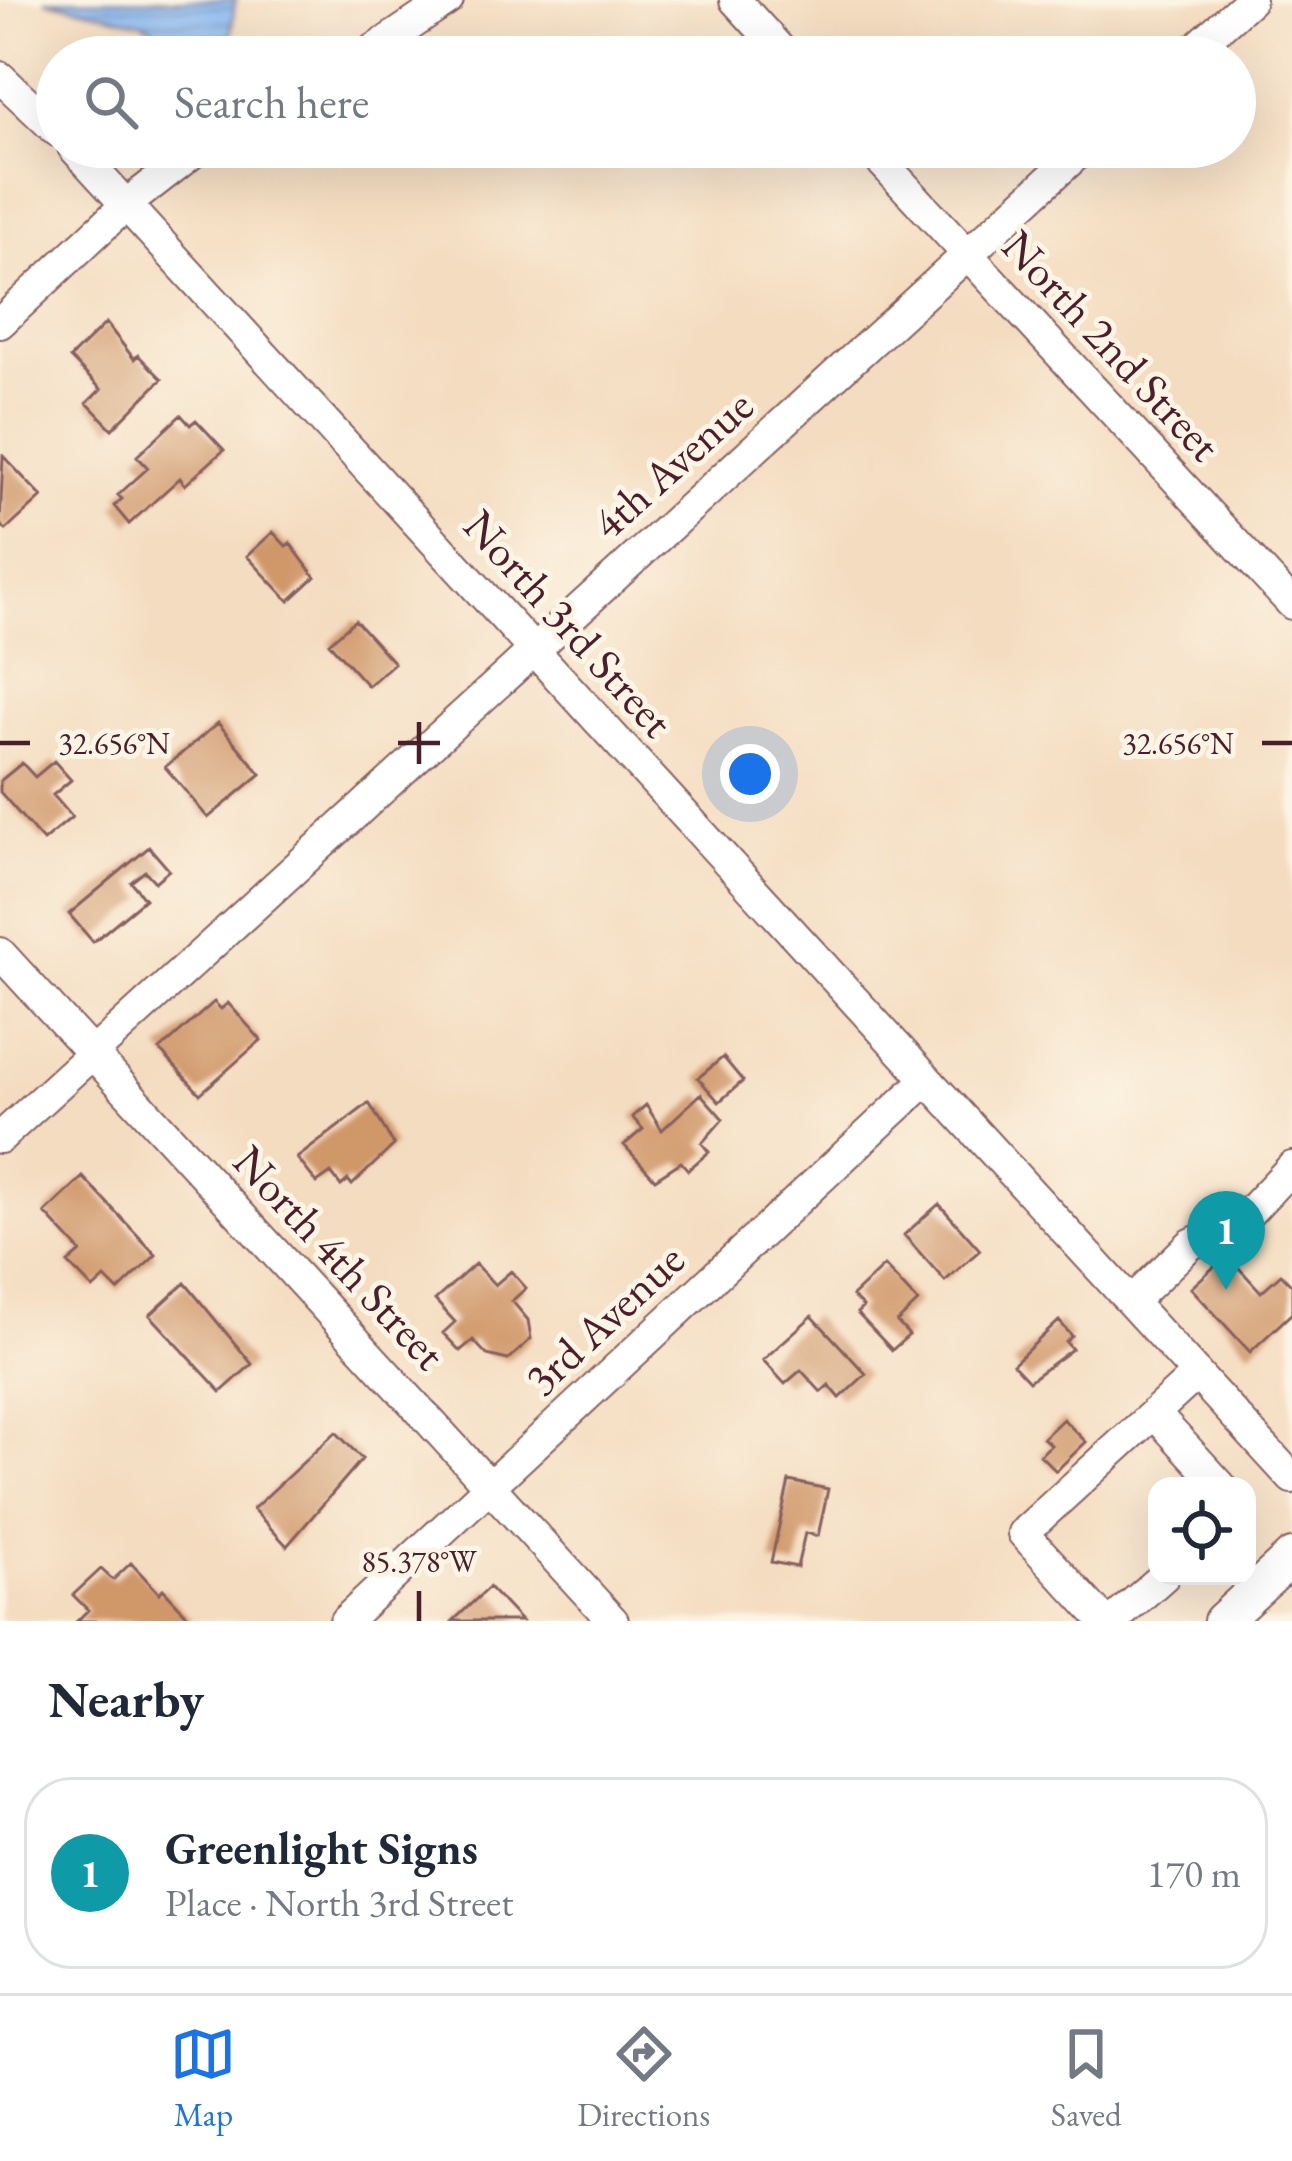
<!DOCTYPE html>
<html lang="en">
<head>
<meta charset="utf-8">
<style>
  :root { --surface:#fff; --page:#f6f6f7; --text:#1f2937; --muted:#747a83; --line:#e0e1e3; --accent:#1a73e8 }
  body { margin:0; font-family:"EB Garamond",serif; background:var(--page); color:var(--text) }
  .controls { position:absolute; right:36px; bottom:36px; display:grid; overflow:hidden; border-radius:24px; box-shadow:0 12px 48px #0002 }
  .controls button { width:108px; height:108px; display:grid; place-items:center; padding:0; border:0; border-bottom:3px solid var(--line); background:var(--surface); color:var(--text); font:60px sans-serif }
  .you { position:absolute; left:750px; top:774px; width:42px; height:42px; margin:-30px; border:9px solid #fff; border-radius:50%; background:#1a73e8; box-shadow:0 0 0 18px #1a73e833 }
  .badge { display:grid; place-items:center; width:78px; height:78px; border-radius:50%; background:var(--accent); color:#fff; font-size:39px; font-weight:700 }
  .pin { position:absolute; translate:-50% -99px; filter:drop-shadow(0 3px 6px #0008) }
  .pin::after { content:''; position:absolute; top:63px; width:42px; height:36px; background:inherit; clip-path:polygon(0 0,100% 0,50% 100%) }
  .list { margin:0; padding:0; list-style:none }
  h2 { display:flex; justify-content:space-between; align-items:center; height:156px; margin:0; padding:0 48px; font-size:51px }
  h2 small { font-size:39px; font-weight:400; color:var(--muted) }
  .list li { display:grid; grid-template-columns:78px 1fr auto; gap:36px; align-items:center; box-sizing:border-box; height:192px; margin:0 24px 24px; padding:0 24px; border:3px solid var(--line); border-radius:48px }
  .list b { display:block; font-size:45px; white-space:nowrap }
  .list p { margin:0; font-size:39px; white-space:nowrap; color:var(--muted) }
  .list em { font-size:39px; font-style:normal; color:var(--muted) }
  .icon { flex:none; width:66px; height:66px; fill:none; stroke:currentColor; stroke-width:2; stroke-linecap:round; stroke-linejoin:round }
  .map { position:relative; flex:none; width:1292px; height:1621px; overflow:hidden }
  .search { position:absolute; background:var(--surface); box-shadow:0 12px 48px #0002; left:36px; right:36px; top:36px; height:132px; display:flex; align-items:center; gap:30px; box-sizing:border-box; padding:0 42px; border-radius:66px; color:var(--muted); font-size:45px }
  .sheet { height:372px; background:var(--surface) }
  nav { display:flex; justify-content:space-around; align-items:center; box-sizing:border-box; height:168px; border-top:3px solid var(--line); background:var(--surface); font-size:33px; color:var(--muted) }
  nav a { display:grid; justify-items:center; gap:6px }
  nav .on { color:var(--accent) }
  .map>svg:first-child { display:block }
  .water { fill:url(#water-rules); stroke:#696c90; stroke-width:3 }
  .building { fill:#d09769 }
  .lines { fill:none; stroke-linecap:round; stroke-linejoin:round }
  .minor-casing { stroke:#86615f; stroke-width:34 }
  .major-casing { stroke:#86615f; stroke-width:40 }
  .minor { stroke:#fff; stroke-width:30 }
  .major { stroke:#fff; stroke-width:36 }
  .ticks { fill:none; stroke:#4a1f2b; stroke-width:4.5 }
  .labels { text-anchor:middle; stroke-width:10; stroke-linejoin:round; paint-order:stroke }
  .street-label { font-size:45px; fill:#4a1f2b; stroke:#fcf5e5 }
  .ticks-label { font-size:30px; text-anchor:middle; fill:#4a1f2b; stroke:#fcf5e5; stroke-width:10; stroke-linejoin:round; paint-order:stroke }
</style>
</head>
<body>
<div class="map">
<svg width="1292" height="1621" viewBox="0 0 1292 1621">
  <defs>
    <pattern id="water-rules" width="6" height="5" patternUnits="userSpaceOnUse" patternTransform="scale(3)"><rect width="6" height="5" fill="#88b9f4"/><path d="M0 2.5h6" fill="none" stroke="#7196c6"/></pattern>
  </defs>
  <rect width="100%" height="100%" fill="#fcf5e5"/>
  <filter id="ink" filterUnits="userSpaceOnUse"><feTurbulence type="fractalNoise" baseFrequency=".00833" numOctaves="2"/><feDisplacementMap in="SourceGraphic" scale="24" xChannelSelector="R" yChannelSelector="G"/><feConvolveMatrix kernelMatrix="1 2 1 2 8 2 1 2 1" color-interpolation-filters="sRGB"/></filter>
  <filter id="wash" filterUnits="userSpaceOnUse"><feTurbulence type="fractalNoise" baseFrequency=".004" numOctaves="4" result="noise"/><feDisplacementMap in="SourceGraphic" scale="48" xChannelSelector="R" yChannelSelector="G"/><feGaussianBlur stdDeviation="2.7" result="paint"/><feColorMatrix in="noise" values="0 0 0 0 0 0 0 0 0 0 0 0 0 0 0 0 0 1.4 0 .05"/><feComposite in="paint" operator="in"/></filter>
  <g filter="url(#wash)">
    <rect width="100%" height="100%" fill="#f4dcc0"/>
    <path class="water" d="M45 0H235L230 45 178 48 143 23Z"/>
    <g id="blocks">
      <path class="building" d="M106 323 134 359 138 355 162 379 112 429 87 403 101 389 70 358Z
        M181 415 190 425 196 420 224 450 185 485 180 478 129 524 114 506 122 499 118 495 148 468 137 456Z
        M3 456 42 497 6 530 0 524Z
        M273 532 286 546 290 543 315 577 289 601 247 556Z
        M355 620 394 663 368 686 329 643Z
        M218 723 261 774 208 818 165 767Z
        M54 761 71 780 53 795 72 817 43 841 0 792V781L22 763 35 777Z
        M149 847 169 870 155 882 145 871 131 882 145 899 93 942 69 914Z
        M214 1002 221 1009 228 1003 261 1040 200 1094 160 1050Z
        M723 1057 743 1081 719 1102 698 1078Z
        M701 1094 723 1119 702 1143 709 1152 688 1170 681 1162 655 1179 624 1145 643 1129 632 1117 646 1105 662 1130Z
        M369 1103 394 1145 352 1185 348 1180 341 1186 331 1173 317 1183 297 1158Z
        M83 1177 156 1255 118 1291 105 1278 93 1289 68 1263 81 1252 45 1213Z
        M939 1204 980 1250 945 1281 904 1235Z
        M1227 1255 1261 1292 1281 1274 1292 1285V1313L1250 1352 1191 1288Z
        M475 1264 495 1285 511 1271 526 1288 512 1301 528 1320 531 1339 508 1360 487 1355 473 1340 460 1351 443 1333 455 1322 435 1300Z
        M884 1266 918 1302 897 1322 909 1335 892 1350 857 1313 863 1307 852 1296Z
        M185 1283 252 1364 221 1392 150 1315Z
        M812 1316 866 1374 840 1398 829 1385 821 1392 801 1370 785 1384 763 1360Z
        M1059 1321 1072 1336 1066 1342 1072 1349 1029 1381 1013 1364Z
        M1063 1419 1086 1442 1056 1471 1040 1455 1051 1445 1043 1438Z
        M336 1432 362 1459 287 1546 253 1509Z
        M789 1481 828 1489 818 1536 805 1533 797 1567 771 1562Z
        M131 1563 159 1593 163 1589 193 1621H77L88 1610 73 1595 101 1569 113 1580Z
        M489 1587 521 1621H453Z"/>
    </g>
  </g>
  <g filter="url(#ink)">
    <use href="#blocks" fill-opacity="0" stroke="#86615f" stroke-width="3"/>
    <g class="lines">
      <defs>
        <path id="minor" d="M735 0 787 57
          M363 57 448 0
          M1186 57 1250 0
          M0 77 57 131
          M73 147 1292 1478
          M868 147 1292 604
          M0 323 128 203 200 147
          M0 953 613 1621
          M0 1138 1085 147
          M1131 1302 1191 1244 1241 1221 1292 1167
          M1154 1413 1221 1486
          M345 1621 924 1082
          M1104 1621 1023 1533 1197 1374
          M1113 1621 1164 1576"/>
        <path id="major" d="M1222 1621 1292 1557"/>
      </defs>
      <use href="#minor" class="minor-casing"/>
      <use href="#major" class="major-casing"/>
      <use href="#minor" class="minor"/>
      <use href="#major" class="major"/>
    </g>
  </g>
  <path class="ticks" d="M419 722V764M0 743H30M398 743H440M1262 743H1292M419 1591V1621"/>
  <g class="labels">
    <g class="street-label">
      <text transform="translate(1112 345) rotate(47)" y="16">North 2nd Street</text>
      <text transform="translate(672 464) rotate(-42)" y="16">4th Avenue</text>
      <text transform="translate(569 623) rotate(48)" y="16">North 3rd Street</text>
      <text transform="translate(340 1257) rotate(47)" y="16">North 4th Street</text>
      <text transform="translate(604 1319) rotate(-43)" y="16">3rd Avenue</text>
    </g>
  </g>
  <g class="ticks-label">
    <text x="114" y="754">32.656°N</text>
    <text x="1178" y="754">32.656°N</text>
    <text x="419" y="1572">85.378°W</text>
  </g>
</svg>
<div class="controls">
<button><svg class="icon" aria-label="locate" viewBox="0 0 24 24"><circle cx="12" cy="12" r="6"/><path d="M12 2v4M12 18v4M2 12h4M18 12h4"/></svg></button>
</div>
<div class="you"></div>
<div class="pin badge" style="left:1226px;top:1290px;background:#0f9aa8">1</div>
<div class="search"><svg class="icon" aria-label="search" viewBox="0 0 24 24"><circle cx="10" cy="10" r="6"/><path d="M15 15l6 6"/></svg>Search here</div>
</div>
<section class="sheet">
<h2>Nearby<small></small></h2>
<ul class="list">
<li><span class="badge" style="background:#0f9aa8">1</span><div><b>Greenlight Signs</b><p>Place · North 3rd Street</p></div><em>170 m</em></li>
</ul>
</section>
<nav>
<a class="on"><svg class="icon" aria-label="map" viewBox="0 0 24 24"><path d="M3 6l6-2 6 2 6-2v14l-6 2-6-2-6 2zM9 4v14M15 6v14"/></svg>Map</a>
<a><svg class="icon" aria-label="directions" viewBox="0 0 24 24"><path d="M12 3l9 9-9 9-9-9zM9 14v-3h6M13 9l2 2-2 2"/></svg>Directions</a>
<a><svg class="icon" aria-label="saved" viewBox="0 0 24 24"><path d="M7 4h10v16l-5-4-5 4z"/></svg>Saved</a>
</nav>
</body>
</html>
